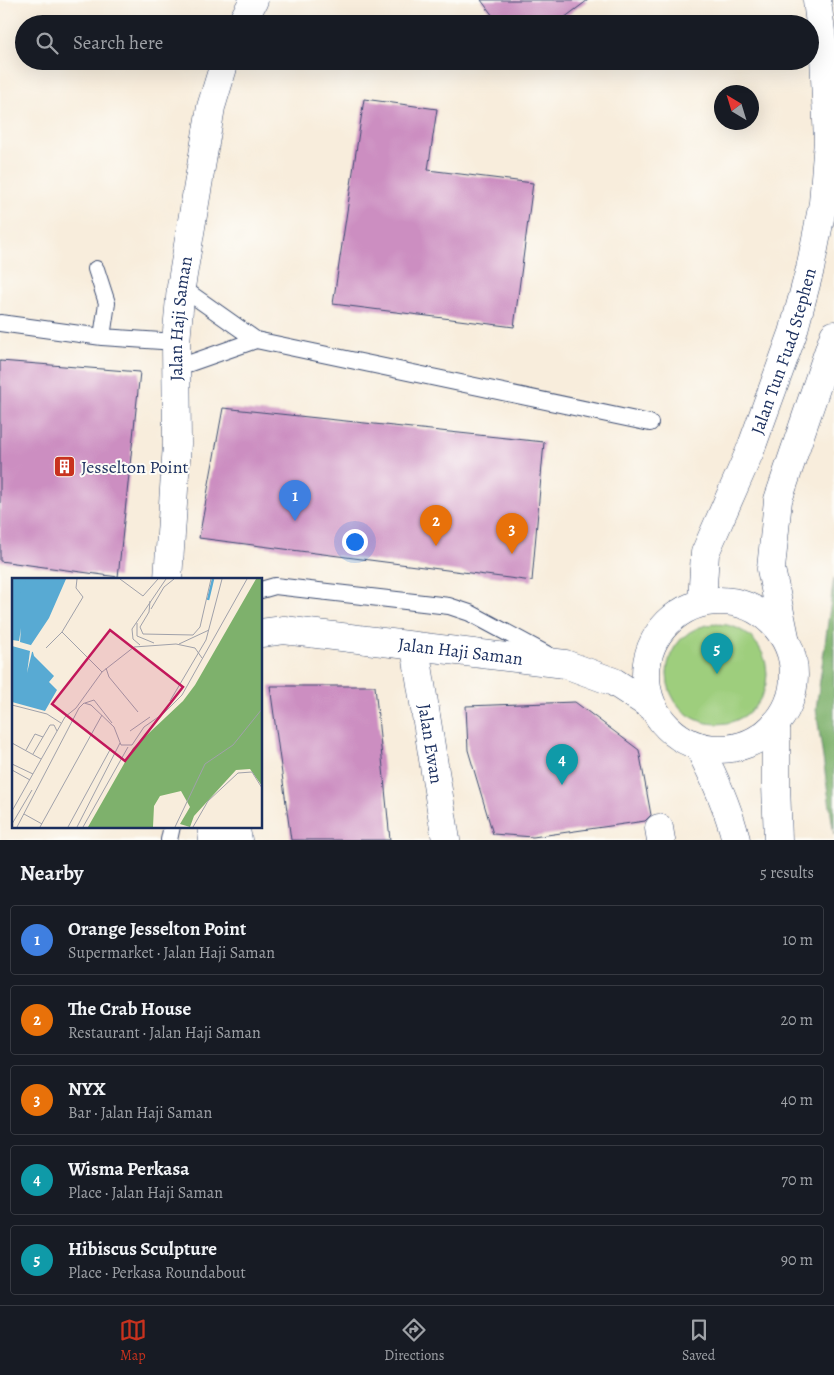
<!DOCTYPE html>
<html lang="en">
<head>
<meta charset="utf-8">
<style>
  :root { --surface:#171b24; --page:#242831; --text:#f1f3f6; --muted:#9ea1a6; --line:#363941; --accent:#c8321e }
  body { margin:0; font-family:Alegreya,serif; background:var(--page); color:var(--text) }
  .compass { position:absolute; left:714px; top:85px; width:45px; height:45px; border-radius:50%; background:var(--surface); box-shadow:0 5px 20px #0002; rotate:322deg }
  .you { position:absolute; left:354px; top:541px; width:18px; height:18px; margin:-12px; border:4px solid #fff; border-radius:50%; background:#1a73e8; box-shadow:0 0 0 8px #1a73e833 }
  .badge { display:grid; place-items:center; width:32px; height:32px; border-radius:50%; background:var(--accent); color:#fff; font-size:16px; font-weight:700 }
  .pin { position:absolute; translate:-50% -41px; filter:drop-shadow(0 1px 2px #0008) }
  .pin::after { content:''; position:absolute; top:26px; width:18px; height:15px; background:inherit; clip-path:polygon(0 0,100% 0,50% 100%) }
  .list { margin:0; padding:0; list-style:none }
  h2 { display:flex; justify-content:space-between; align-items:center; height:65px; margin:0; padding:0 20px; font-size:21px }
  h2 small { font-size:16px; font-weight:400; color:var(--muted) }
  .list li { display:grid; grid-template-columns:32px 1fr auto; gap:15px; align-items:center; box-sizing:border-box; height:70px; margin:0 10px 10px; padding:0 10px; border:1px solid var(--line); border-radius:5px }
  .list b { display:block; font-size:19px; white-space:nowrap }
  .list p { margin:0; font-size:16px; white-space:nowrap; color:var(--muted) }
  .list em { font-size:16px; font-style:normal; color:var(--muted) }
  .icon { flex:none; width:28px; height:28px; fill:none; stroke:currentColor; stroke-width:2; stroke-linecap:round; stroke-linejoin:round }
  .map { position:relative; flex:none; width:834px; height:840px; overflow:hidden }
  .search { position:absolute; background:var(--surface); box-shadow:0 5px 20px #0002; left:15px; right:15px; top:15px; height:55px; display:flex; align-items:center; gap:12px; box-sizing:border-box; padding:0 18px; border-radius:28px; color:var(--muted); font-size:19px }
  .sheet { height:465px; background:var(--surface) }
  nav { display:flex; justify-content:space-around; align-items:center; box-sizing:border-box; height:70px; border-top:1px solid var(--line); background:var(--surface); font-size:14px; color:var(--muted) }
  nav a { display:grid; justify-items:center; gap:2px }
  nav .on { color:var(--accent) }
  .map>svg:first-child { display:block }
  .green { fill:#9ece7d; stroke:#5c7e6e }
  .forest { fill:#7eb16c; stroke:#4c7065 }
  .building { fill:#cc8ec1 }
  .lines { fill:none; stroke-linecap:round; stroke-linejoin:round }
  .lane-casing { stroke:#3c4c71; stroke-width:18 }
  .street-casing { stroke:#3c4c71; stroke-width:29 }
  .primary-casing { stroke:#3c4c71; stroke-width:29 }
  .highway-casing { stroke:#3c4c71; stroke-width:29 }
  .lane { stroke:#fff; stroke-width:16 }
  .street { stroke:#fff; stroke-width:28 }
  .primary { stroke:#fff; stroke-width:28 }
  .highway { stroke:#fff; stroke-width:28 }
  .labels { text-anchor:middle; stroke-width:4; stroke-linejoin:round; paint-order:stroke }
  .street-label { font-size:18px; fill:#1b2f5e; stroke:#fdfcf7 }
  .poi-label { font-size:18px; fill:#1b2f5e; stroke:#fdfcf7; text-anchor:start }
  .inset-river { fill:none; stroke:#58aad3; stroke-width:2.5 }
  .inset-road { fill:none; stroke:#a0a1aa; stroke-width:1 }
  .view { fill:#c2185b; fill-opacity:0.15; stroke:#c2185b; stroke-width:2.5 }
  .inset-edge { fill:none; stroke:#1b2f5e; stroke-width:2.5 }
</style>
</head>
<body>
<div class="map">
<svg width="834" height="840" viewBox="0 0 834 840">
  <rect width="100%" height="100%" fill="#fdfcf7"/>
  <filter id="ink" filterUnits="userSpaceOnUse"><feTurbulence type="fractalNoise" baseFrequency=".02" numOctaves="2"/><feDisplacementMap in="SourceGraphic" scale="10" xChannelSelector="R" yChannelSelector="G"/><feConvolveMatrix kernelMatrix="1 2 1 2 8 2 1 2 1" color-interpolation-filters="sRGB"/></filter>
  <filter id="wash" filterUnits="userSpaceOnUse"><feTurbulence type="fractalNoise" baseFrequency=".0096" numOctaves="4" result="noise"/><feDisplacementMap in="SourceGraphic" scale="20" xChannelSelector="R" yChannelSelector="G"/><feGaussianBlur stdDeviation="1.12" result="paint"/><feColorMatrix in="noise" values="0 0 0 0 0 0 0 0 0 0 0 0 0 0 0 0 0 1.4 0 .05"/><feComposite in="paint" operator="in"/></filter>
  <g filter="url(#wash)">
    <rect width="100%" height="100%" fill="#f8eddc"/>
    <path class="green" d="M667 674a50 50 0 1 1 100 0a50 50 0 1 1-100 0Z"/>
    <path class="forest" d="M834 578V835L816 709Z"/>
    <g id="blocks">
      <path class="building" d="M481 0H588L556 24H499Z
        M364 99 437 109 428 170 533 183 514 327 333 304Z
        M0 361 140 372 118 577 0 561Z
        M223 408 544 442 532 581 199 538Z
        M270 686H375L390 840H291Z
        M575 702 639 750 651 815 645 821 533 837 493 834 468 750 466 706Z"/>
    </g>
  </g>
  <g filter="url(#ink)">
    <use href="#blocks" fill-opacity="0" stroke="#3c4c71" stroke-width="1"/>
    <g class="lines">
      <defs>
        <path id="lane" d="M96 269 107 303 102 337
          M181 287 256 340 650 423
          M0 323 102 337 176 342
          M176 368 256 340
          M261 590 275 586 449 606 470 613 550 656
          M169 840 172 826"/>
        <g id="street">
          <path id="s1" d="M415 647 446 840"/>
          <path d="M659 828 661 840"/>
        </g>
        <path id="primary" d="M776 723V785L778 840
          M698 746C714 776 728 807 736 840"/>
        <g id="highway">
          <path d="M241 24 254 0"/>
          <path id="s2" d="M168 579 177 444 176 342 181 287 211 107 225 61"/>
          <circle cx="720" cy="675" r="74"/>
          <path id="s3" d="M702 602 705 553 750 451 793 333 810 269 823 203 828 141 824 56 817 0"/>
          <path id="s4" d="M261 633 284 630 565 664 614 682 651 706"/>
          <path d="M785 637 771 569 778 500 834 335"/>
          <path d="M211 826 213 840"/>
          <path d="M235 826 238 840"/>
        </g>
      </defs>
      <use href="#lane" class="lane-casing"/>
      <use href="#street" class="street-casing"/>
      <use href="#primary" class="primary-casing"/>
      <use href="#highway" class="highway-casing"/>
      <use href="#lane" class="lane"/>
      <use href="#street" class="street"/>
      <use href="#primary" class="primary"/>
      <use href="#highway" class="highway"/>
    </g>
  </g>
  <defs>
    <symbol id="building-square" viewBox="-11 -11 22 22"><rect x="-9" y="-9" width="18" height="18" rx="4" fill="#c8321e" stroke="#fdfcf7"/><path d="M-4-6H4V6H1V3H-1V6H-4ZM-2.5-4.3h1.7v1.8h-1.7ZM.8-4.3h1.7v1.8H.8ZM-2.5-1h1.7V.8h-1.7ZM.8-1h1.7V.8H.8Z" fill="#fff"/></symbol>
  </defs>
  <g fill-rule="evenodd">
    <use href="#building-square" x="52" y="454" width="25" height="25"/>
  </g>
  <g class="labels">
    <g class="street-label">
      <text dy="6" stroke="none"><textPath href="#s2" startOffset="261">Jalan Haji Saman</textPath></text>
      <text dy="6" stroke="none"><textPath href="#s3" startOffset="266">Jalan Tun Fuad Stephen</textPath></text>
      <text dy="6" stroke="none"><textPath href="#s4" startOffset="201">Jalan Haji Saman</textPath></text>
      <text dy="6" stroke="none"><textPath href="#s1" startOffset="98">Jalan Ewan</textPath></text>
    </g>
    <g class="poi-label">
      <text x="81" y="473">Jesselton Point</text>
    </g>
  </g>
  <g transform="translate(12 578)">
    <rect width="250" height="250" fill="#f8eddc"/>
    <path d="M244 1H250V208L238 191 224 192 182 238 178 249 168 246 178 229 169 213 148 218 142 228 141 249H76L121 170 171 123 183 107Z" fill="#7eb16c"/>
    <path d="M0 1H54L37 40 19 67 22 78 42 98 37 104 45 112 33 133 0 124Z" fill="#58aad3"/>
    <path d="M9 50 8 64 22 68 23 73 20 74 15 95 18 73 0 68V62L7 63Z" fill="#f8eddc"/>
    <path class="inset-river" d="M4 19 11 1M196 22 201 1M0 30 13 1"/>
    <path class="inset-road" d="M108 1 131 18 146 1M138 23 137 34 128 49 131 56 181 57 188 49 199 1M139 31 152 9 162 1M125 45V58L142 65M50 54 71 19 64 10 65 1M167 66 197 52M128 67 121 61 120 51 154 1M34 70 50 54 90 94M94 90 97 99 126 134M158 123 194 62 210 1M73 125 82 122 100 145M0 127 35 136 49 145M64 130 90 94 122 69 164 66 183 70 190 80M118 153 138 139M0 165 29 181M14 172 23 156 31 159M21 176 38 147H42L45 153M0 186 21 196M0 192 18 202M0 233 53 139 64 130M12 236 30 246M0 246 20 212M5 249 67 130 72 125 79 127 102 149 109 167H120L132 149 152 135 170 117 235 1M28 249 90 137M56 249 99 170M65 249 108 165M71 249 116 169M163 249 193 186 221 167 250 131M181 249 196 223 226 195 240 194 250 210"/>
    <path class="view" d="M98 52 171 109 113 183 40 126Z"/>
    <rect width="250" height="250" class="inset-edge"/>
  </g>
</svg>
<svg class="compass" viewBox="-18 -18 36 36"><path d="M0-13l5 13h-10z" fill="#e53935"/><path d="M0 13l5-13h-10z" fill="#9ea1a6"/></svg>
<div class="you"></div>
<div class="pin badge" style="left:295px;top:521px;background:#3f7fe0">1</div>
<div class="pin badge" style="left:436px;top:546px;background:#e8710a">2</div>
<div class="pin badge" style="left:512px;top:554px;background:#e8710a">3</div>
<div class="pin badge" style="left:562px;top:785px;background:#0f9aa8">4</div>
<div class="pin badge" style="left:717px;top:674px;background:#0f9aa8">5</div>
<div class="search"><svg class="icon" aria-label="search" viewBox="0 0 24 24"><circle cx="10" cy="10" r="6"/><path d="M15 15l6 6"/></svg>Search here</div>
</div>
<section class="sheet">
<h2>Nearby<small>5 results</small></h2>
<ul class="list">
<li><span class="badge" style="background:#3f7fe0">1</span><div><b>Orange Jesselton Point</b><p>Supermarket · Jalan Haji Saman</p></div><em>10 m</em></li>
<li><span class="badge" style="background:#e8710a">2</span><div><b>The Crab House</b><p>Restaurant · Jalan Haji Saman</p></div><em>20 m</em></li>
<li><span class="badge" style="background:#e8710a">3</span><div><b>NYX</b><p>Bar · Jalan Haji Saman</p></div><em>40 m</em></li>
<li><span class="badge" style="background:#0f9aa8">4</span><div><b>Wisma Perkasa</b><p>Place · Jalan Haji Saman</p></div><em>70 m</em></li>
<li><span class="badge" style="background:#0f9aa8">5</span><div><b>Hibiscus Sculpture</b><p>Place · Perkasa Roundabout</p></div><em>90 m</em></li>
</ul>
</section>
<nav>
<a class="on"><svg class="icon" aria-label="map" viewBox="0 0 24 24"><path d="M3 6l6-2 6 2 6-2v14l-6 2-6-2-6 2zM9 4v14M15 6v14"/></svg>Map</a>
<a><svg class="icon" aria-label="directions" viewBox="0 0 24 24"><path d="M12 3l9 9-9 9-9-9zM9 14v-3h6M13 9l2 2-2 2"/></svg>Directions</a>
<a><svg class="icon" aria-label="saved" viewBox="0 0 24 24"><path d="M7 4h10v16l-5-4-5 4z"/></svg>Saved</a>
</nav>
</body>
</html>
